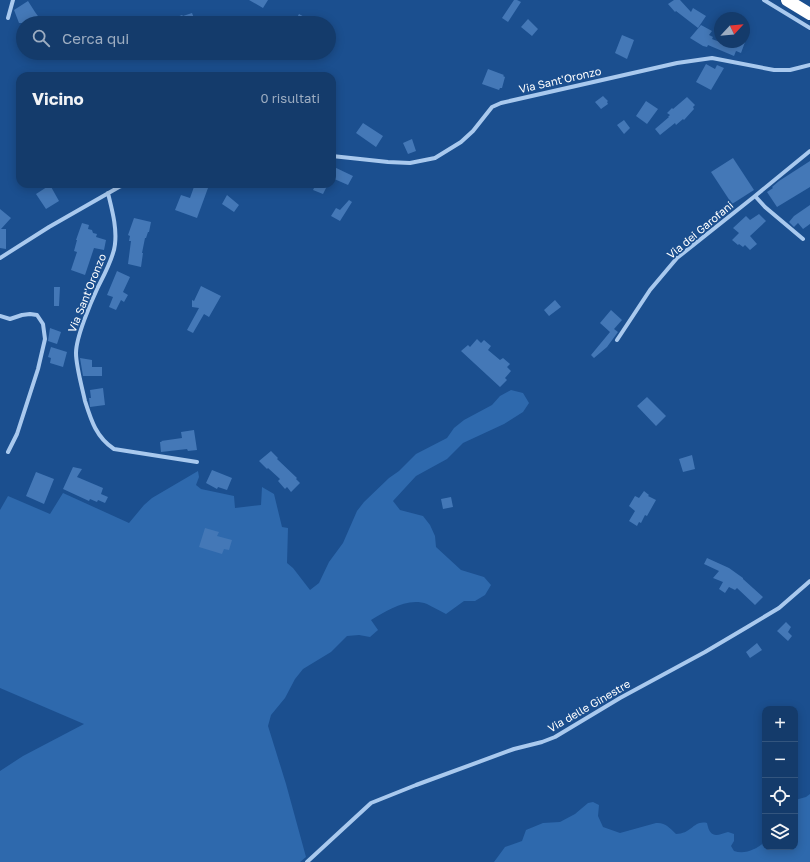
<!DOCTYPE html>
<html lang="it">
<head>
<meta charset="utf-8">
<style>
  :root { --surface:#143b6b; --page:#1d4271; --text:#f1f3f6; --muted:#9dadc1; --line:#33557e }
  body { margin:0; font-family:"Golos Text",sans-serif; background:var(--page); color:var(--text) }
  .controls { position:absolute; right:12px; bottom:12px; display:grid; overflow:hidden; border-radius:8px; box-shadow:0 2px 10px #0003 }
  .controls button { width:36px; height:36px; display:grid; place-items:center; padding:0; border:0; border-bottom:1px solid var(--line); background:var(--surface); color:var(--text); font:20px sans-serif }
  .compass { position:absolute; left:714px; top:12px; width:36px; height:36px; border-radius:50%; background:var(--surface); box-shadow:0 2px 10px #0003; rotate:64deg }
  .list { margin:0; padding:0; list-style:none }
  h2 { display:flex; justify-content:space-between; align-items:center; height:52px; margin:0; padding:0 16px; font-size:17px }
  h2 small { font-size:13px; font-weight:400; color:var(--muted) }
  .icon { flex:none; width:22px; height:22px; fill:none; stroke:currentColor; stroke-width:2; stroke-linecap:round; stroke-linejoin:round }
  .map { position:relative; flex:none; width:810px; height:862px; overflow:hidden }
  .search { position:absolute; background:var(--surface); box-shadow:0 2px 10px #0003; left:16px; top:16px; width:320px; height:44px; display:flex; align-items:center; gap:10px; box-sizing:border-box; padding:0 14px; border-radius:22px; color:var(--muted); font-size:15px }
  .panel { position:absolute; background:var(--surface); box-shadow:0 2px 10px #0003; left:16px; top:72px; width:320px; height:116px; border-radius:12px }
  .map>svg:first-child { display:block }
  .green { fill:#2e69ad }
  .building { fill:#4478b7 }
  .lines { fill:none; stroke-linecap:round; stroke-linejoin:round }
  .minor { stroke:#a9c9ee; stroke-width:4 }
  .motorway { stroke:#fff; stroke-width:12 }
  .labels { text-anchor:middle; stroke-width:3.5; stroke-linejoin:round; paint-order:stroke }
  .street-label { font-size:11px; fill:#fff; stroke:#1b4f8f }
</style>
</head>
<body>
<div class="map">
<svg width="810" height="862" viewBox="0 0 810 862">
  <rect width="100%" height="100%" fill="#1b4f8f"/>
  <path class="green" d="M511 390 523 393 529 403 523 412 504 424 463 443 447 459 416 476 393 501 400 510 423 516 430 525 435 536 436 547 461 570 484 577 491 585 485 595 475 601H464L446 614C440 611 433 607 427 604 407 597 387 611 371 620L378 630 370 637 359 635 347 636 331 652 303 669 295 679 285 698 271 715 268 726 286 784 306 857 300 862H0V771L23 756 84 724 0 688V510L8 496 50 514 63 493 129 523 144 505 152 498 198 471 199 477 196 485 201 489 234 496 235 508 261 505 262 487 274 494 282 527 288 528 287 563 293 568 310 590 319 583 329 562 343 543 357 511 364 502 389 478 399 471 416 454 447 438 454 428 464 420 492 405 500 396Z
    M810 794V862H494L505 847 522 841 526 830 543 823 560 822 575 814 588 803 593 802 599 805 598 816 603 827 620 833 656 823C665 822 670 828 676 834 692 834 693 820 707 823 710 838 716 836 728 832L734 834V841L731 846 734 851C745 855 757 849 765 842V847H795V800L806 797Z"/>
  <path class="building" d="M249 0H268L263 8Z
    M514 0H517L521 2 508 22 502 18Z
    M674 0H680L691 12 693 8 706 16 698 28 676 11 675 12 668 4Z
    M28 1 35 12 43 23H19L14 10Z
    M192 13 196 23H162L182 15 183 16Z
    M299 14 315 23H294Z
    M528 19 538 29 532 36 521 27Z
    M701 25 712 31 709 35 713 37 712 39 720 42H745L741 53 736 51 734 56 708 45 707 47 703 46 690 38Z
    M622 35 634 40 627 59 615 53Z
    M706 64 715 69 717 65 724 68 711 90 696 82Z
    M488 69 504 75 503 76 505 77 502 88H500L499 90 482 84Z
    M603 96 608 101 607 102 608 104 601 109 595 102Z
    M687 97 695 105 693 107 694 109 684 120 683 119 676 125 675 123 660 135 655 129 669 117H668L670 115 667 113 672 108 673 109Z
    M646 101 658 109 647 124 636 116Z
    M624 120 630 128 624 134 617 125Z
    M363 123 383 136 376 147 356 133Z
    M412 139 416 151 408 154 403 143Z
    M733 158 754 190 732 204 711 172Z
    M810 161V187L777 207 767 192 773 188 772 187 779 181Z
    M332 166 353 176 348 185 332 178Z
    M195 184H203L202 187 208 188 197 218 175 210 181 195 190 198Z
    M316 184H328L323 194 313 190Z
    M50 185 59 201 46 209 36 194Z
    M227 195 239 205 234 212 222 204Z
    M349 200 352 202 340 221 331 216 336 208 340 210Z
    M810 205V224L803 229 798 223 794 227 789 222 794 216Z
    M0 209 11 218 1 229H6V249L0 248Z
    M759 214 766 221 750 236 757 244 750 250 745 245 743 247 739 244 738 245 732 240 739 233 733 228 746 216 750 220Z
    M134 218 151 222 149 232H148L146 238H145L142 253H143L141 267 128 264 131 241H129L130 236 128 235Z
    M82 223 89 225 88 229 92 230 93 233 97 234 96 237 106 240 104 250 94 248 85 275 71 270 77 252 74 251 77 240H76Z
    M117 271 130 277 123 292 128 295 124 302 121 300 116 310 109 307 113 297 107 295Z
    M201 286 221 296 209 317 204 314 193 333 187 330 199 308 192 307V300L194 301Z
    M54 287H60L59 306H54Z
    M555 300 561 307 549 316 544 310Z
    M611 310 622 320 614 329 618 332 607 347 594 358 591 355 610 332 600 323Z
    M50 328 61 332 57 344 48 341Z
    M477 339 481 343 484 340 491 346 488 350 500 360 503 358 510 364 507 367 511 371 505 378 507 380 500 387 461 351 468 345 470 347Z
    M51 347 67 352 63 367 50 363 51 358 48 357Z
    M80 358 92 360V367H102V376H83Z
    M103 388 105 405 90 407 89 398H91L90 390Z
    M647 397 666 416 656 426 637 406Z
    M194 430 197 450 188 451 187 449 161 452 160 442H162L161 441 182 438 181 432Z
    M271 451 278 458 277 459 297 478 296 479 300 483 291 492 287 487 285 489 278 481 280 479 268 468 267 469 259 461Z
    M692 455 695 469 683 472 679 459Z
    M73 467 82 469 77 477 103 488 101 494 108 497 105 503 98 500 97 502 90 499 89 501 63 489Z
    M212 470 232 478 227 490 218 487 217 489 206 483Z
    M36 472 54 479 44 504 26 496Z
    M644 491 649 495 648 496 656 500 647 516 645 515 641 523 639 522 637 526 629 521 635 511 629 506 635 496 639 498Z
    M451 497 453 507 443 509 441 499Z
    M205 528 219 532 217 536 232 540 229 550 224 549 222 554 199 547Z
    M707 558 729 568 743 578V579L763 597 755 605 737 588 735 590 729 587 725 593 719 589 723 582 713 578 719 571 704 564Z
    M786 622 791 627 788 632 792 636 788 641 777 631Z
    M757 643 762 650 750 658 746 652Z"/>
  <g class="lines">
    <path class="minor" d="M764 0 810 28
      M8 18 13 0
      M332 156 388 162 410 163 435 158 461 142 473 131 492 107 501 103 677 63 712 58 774 70H790L810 65
      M108 193C112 210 117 227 115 244 114 257 104 275 98 287 91 302 76 337 76 353 76 366 82 387 85 401 91 420 96 437 114 449L197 462
      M803 239 765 207 755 196 810 151
      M0 258 49 227 119 187 127 184
      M0 316 10 319 22 315 30 314 37 315 43 324 45 339 38 369 17 434 8 452
      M617 340 650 290 677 258 755 196
      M307 862 371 803 416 785 514 749 542 742 555 737 620 698 705 652 749 626 779 608 810 581"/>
    <path class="motorway" d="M787 0 810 14"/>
  </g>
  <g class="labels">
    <g class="street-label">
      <text transform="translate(560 80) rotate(-13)" y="4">Via Sant'Oronzo</text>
      <text transform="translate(700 230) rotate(-40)" y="4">Via dei Garofani</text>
      <text transform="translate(87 293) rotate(-68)" y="4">Via Sant'Oronzo</text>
      <text transform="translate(589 706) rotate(-30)" y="4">Via delle Ginestre</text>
    </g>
  </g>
</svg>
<div class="controls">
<button>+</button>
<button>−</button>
<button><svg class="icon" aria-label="locate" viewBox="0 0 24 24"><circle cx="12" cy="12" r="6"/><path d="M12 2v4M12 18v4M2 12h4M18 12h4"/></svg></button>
<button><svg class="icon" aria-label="layers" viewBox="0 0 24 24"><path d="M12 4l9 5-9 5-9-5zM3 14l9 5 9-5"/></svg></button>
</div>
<svg class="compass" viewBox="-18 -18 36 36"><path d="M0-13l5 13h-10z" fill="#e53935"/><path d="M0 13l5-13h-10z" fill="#9dadc1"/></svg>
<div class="search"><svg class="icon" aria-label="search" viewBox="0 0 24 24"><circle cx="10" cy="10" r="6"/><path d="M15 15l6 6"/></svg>Cerca qui</div>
<section class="panel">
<h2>Vicino<small>0 risultati</small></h2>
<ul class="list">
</ul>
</section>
</div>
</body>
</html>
